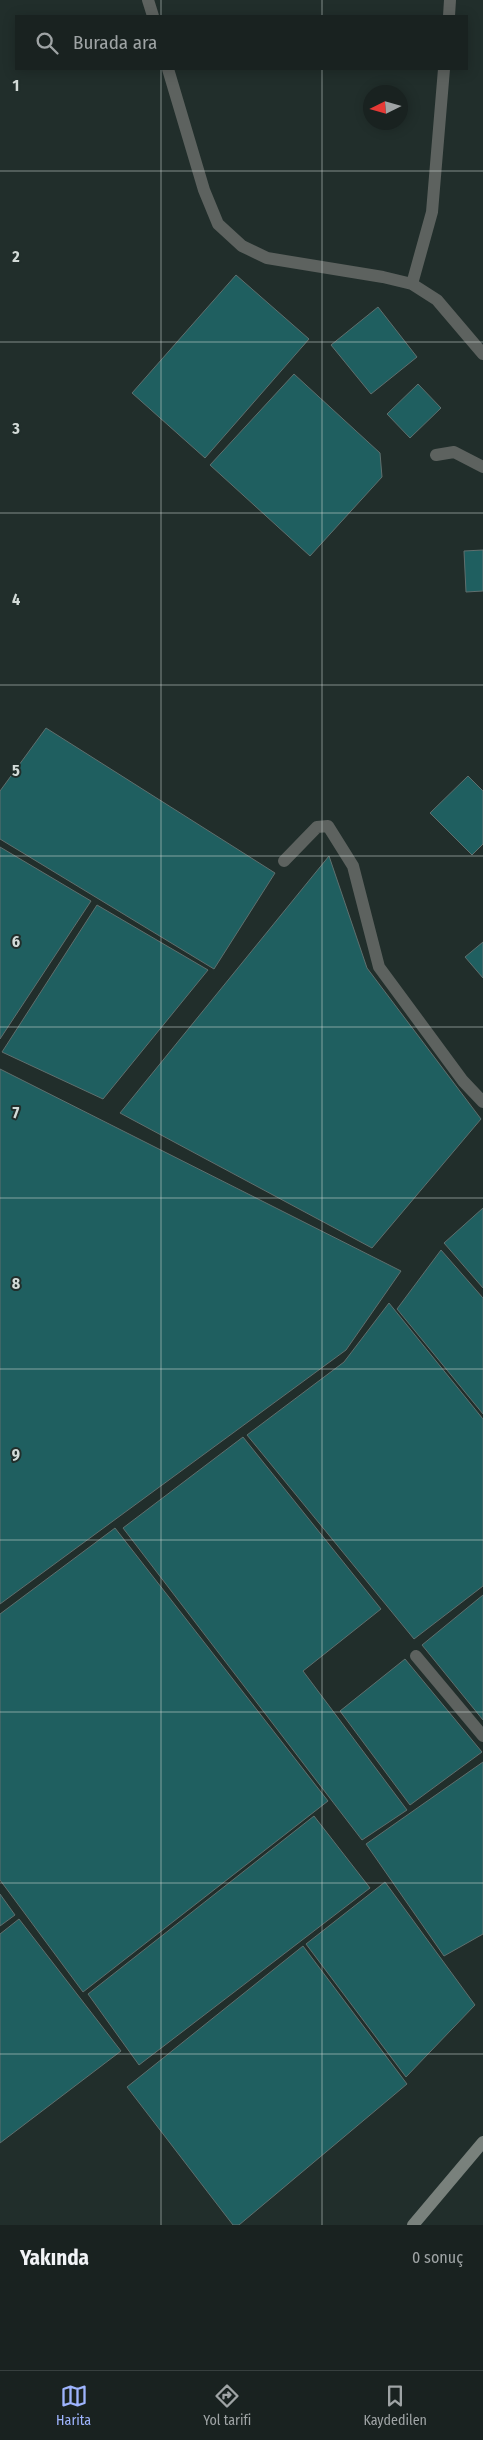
<!DOCTYPE html>
<html lang="tr">
<head>
<meta charset="utf-8">
<style>
  :root { --surface:#192220; --page:#262f2d; --text:#f1f3f6; --muted:#9fa4a5; --line:#373f3e; --accent:#9eb4fd }
  body { margin:0; font-family:"Fira Sans Condensed",sans-serif; background:var(--page); color:var(--text) }
  .compass { position:absolute; left:363px; top:85px; width:45px; height:45px; border-radius:50%; background:var(--surface); box-shadow:0 2px 12px #0003; rotate:265deg }
  .list { margin:0; padding:0; list-style:none }
  h2 { display:flex; justify-content:space-between; align-items:center; height:65px; margin:0; padding:0 20px; font-size:21px }
  h2 small { font-size:16px; font-weight:400; color:var(--muted) }
  .icon { flex:none; width:28px; height:28px; fill:none; stroke:currentColor; stroke-width:2; stroke-linecap:round; stroke-linejoin:round }
  .map { position:relative; flex:none; width:483px; height:2225px; overflow:hidden }
  .search { position:absolute; background:var(--surface); box-shadow:0 2px 12px #0003; left:15px; right:15px; top:15px; height:55px; display:flex; align-items:center; gap:12px; box-sizing:border-box; padding:0 18px; border-radius:0px; color:var(--muted); font-size:19px }
  .sheet { height:145px; background:var(--surface) }
  nav { display:flex; justify-content:space-around; align-items:center; box-sizing:border-box; height:70px; border-top:1px solid var(--line); background:var(--surface); font-size:14px; color:var(--muted) }
  nav a { display:grid; justify-items:center; gap:2px }
  nav .on { color:var(--accent) }
  .map>svg:first-child { display:block }
  .building { fill:#1f5f60; stroke:#5f6f6e }
  .lines { fill:none; stroke-linecap:round; stroke-linejoin:round }
  .service { stroke:#5d625f; stroke-width:12 }
  .minor { stroke:#5d625f; stroke-width:12 }
  .secondary { stroke:#79817c; stroke-width:12 }
  .grid { fill:none; stroke:#d3dbd8; stroke-width:1; stroke-opacity:0.55 }
  .grid-label { font-size:16px; text-anchor:middle; font-weight:bold; fill:#d3dbd8; stroke:#212e2b; stroke-width:4; stroke-linejoin:round; paint-order:stroke }
</style>
</head>
<body>
<div class="map">
<svg width="483" height="2225" viewBox="0 0 483 2225">
  <rect width="100%" height="100%" fill="#212e2b"/>
  <path class="building" d="M236 275 309 339 205 458 132 393Z
    M378 307 417 357 371 394 331 345Z
    M294 374 380 453 382 477 310 556 210 465Z
    M418 384 441 408 410 438 387 414Z
    M483 550V591L466 592 464 551Z
    M46 728 275 873 214 969 0 839V791Z
    M468 776 483 791V844L472 855 430 813Z
    M0 847 91 901 0 1039Z
    M329 856 367 968 481 1119 372 1248 120 1113Z
    M97 905 208 970 103 1099 2 1052Z
    M483 942V978L465 957Z
    M0 1069 401 1271 346 1350 0 1604Z
    M483 1208V1288L444 1243Z
    M441 1250 483 1298V1414L397 1309Z
    M389 1303 483 1419V1586L414 1639 247 1435 344 1362Z
    M243 1437 381 1609 303 1671 407 1810 362 1840 123 1528Z
    M115 1528 328 1801 83 1992 0 1880V1614Z
    M483 1595V1720L422 1645Z
    M405 1659 482 1752 410 1805 340 1711Z
    M483 1762V1934L444 1956 366 1844Z
    M314 1816 370 1888 139 2065 88 1994Z
    M385 1882 475 2005 406 2077 306 1944Z
    M0 1894 15 1915 0 1926Z
    M19 1919 121 2051 0 2143V1934Z
    M303 1946 407 2084 239 2225H233L127 2087Z"/>
  <g class="lines">
    <path class="service" d="M436 455 454 452 483 467
      M416 1656 483 1736"/>
    <path class="minor" d="M148 0 153 16
      M449 16 450 0
      M168 69 204 190 218 224 242 246 267 258 383 277 412 284 437 300 483 354
      M412 284 432 212 444 69
      M284 861 317 827 328 826 353 866 379 967 463 1081 483 1102"/>
    <path class="secondary" d="M413 2225 483 2142"/>
  </g>
  <path class="grid" d="M161 0V16M322 0V16M161 69V2225M322 69V2225M0 171H483M0 342H483M0 513H483M0 685H483M0 856H483M0 1027H483M0 1198H483M0 1369H483M0 1540H483M0 1712H483M0 1883H483M0 2054H483"/>
  <g class="grid-label">
    <text x="16" y="91">1</text>
    <text x="16" y="262">2</text>
    <text x="16" y="434">3</text>
    <text x="16" y="605">4</text>
    <text x="16" y="776">5</text>
    <text x="16" y="947">6</text>
    <text x="16" y="1118">7</text>
    <text x="16" y="1289">8</text>
    <text x="16" y="1460">9</text>
  </g>
</svg>
<svg class="compass" viewBox="-18 -18 36 36"><path d="M0-13l5 13h-10z" fill="#e53935"/><path d="M0 13l5-13h-10z" fill="#9fa4a5"/></svg>
<div class="search"><svg class="icon" aria-label="search" viewBox="0 0 24 24"><circle cx="10" cy="10" r="6"/><path d="M15 15l6 6"/></svg>Burada ara</div>
</div>
<section class="sheet">
<h2>Yakında<small>0 sonuç</small></h2>
<ul class="list">
</ul>
</section>
<nav>
<a class="on"><svg class="icon" aria-label="map" viewBox="0 0 24 24"><path d="M3 6l6-2 6 2 6-2v14l-6 2-6-2-6 2zM9 4v14M15 6v14"/></svg>Harita</a>
<a><svg class="icon" aria-label="directions" viewBox="0 0 24 24"><path d="M12 3l9 9-9 9-9-9zM9 14v-3h6M13 9l2 2-2 2"/></svg>Yol tarifi</a>
<a><svg class="icon" aria-label="saved" viewBox="0 0 24 24"><path d="M7 4h10v16l-5-4-5 4z"/></svg>Kaydedilen</a>
</nav>
</body>
</html>
